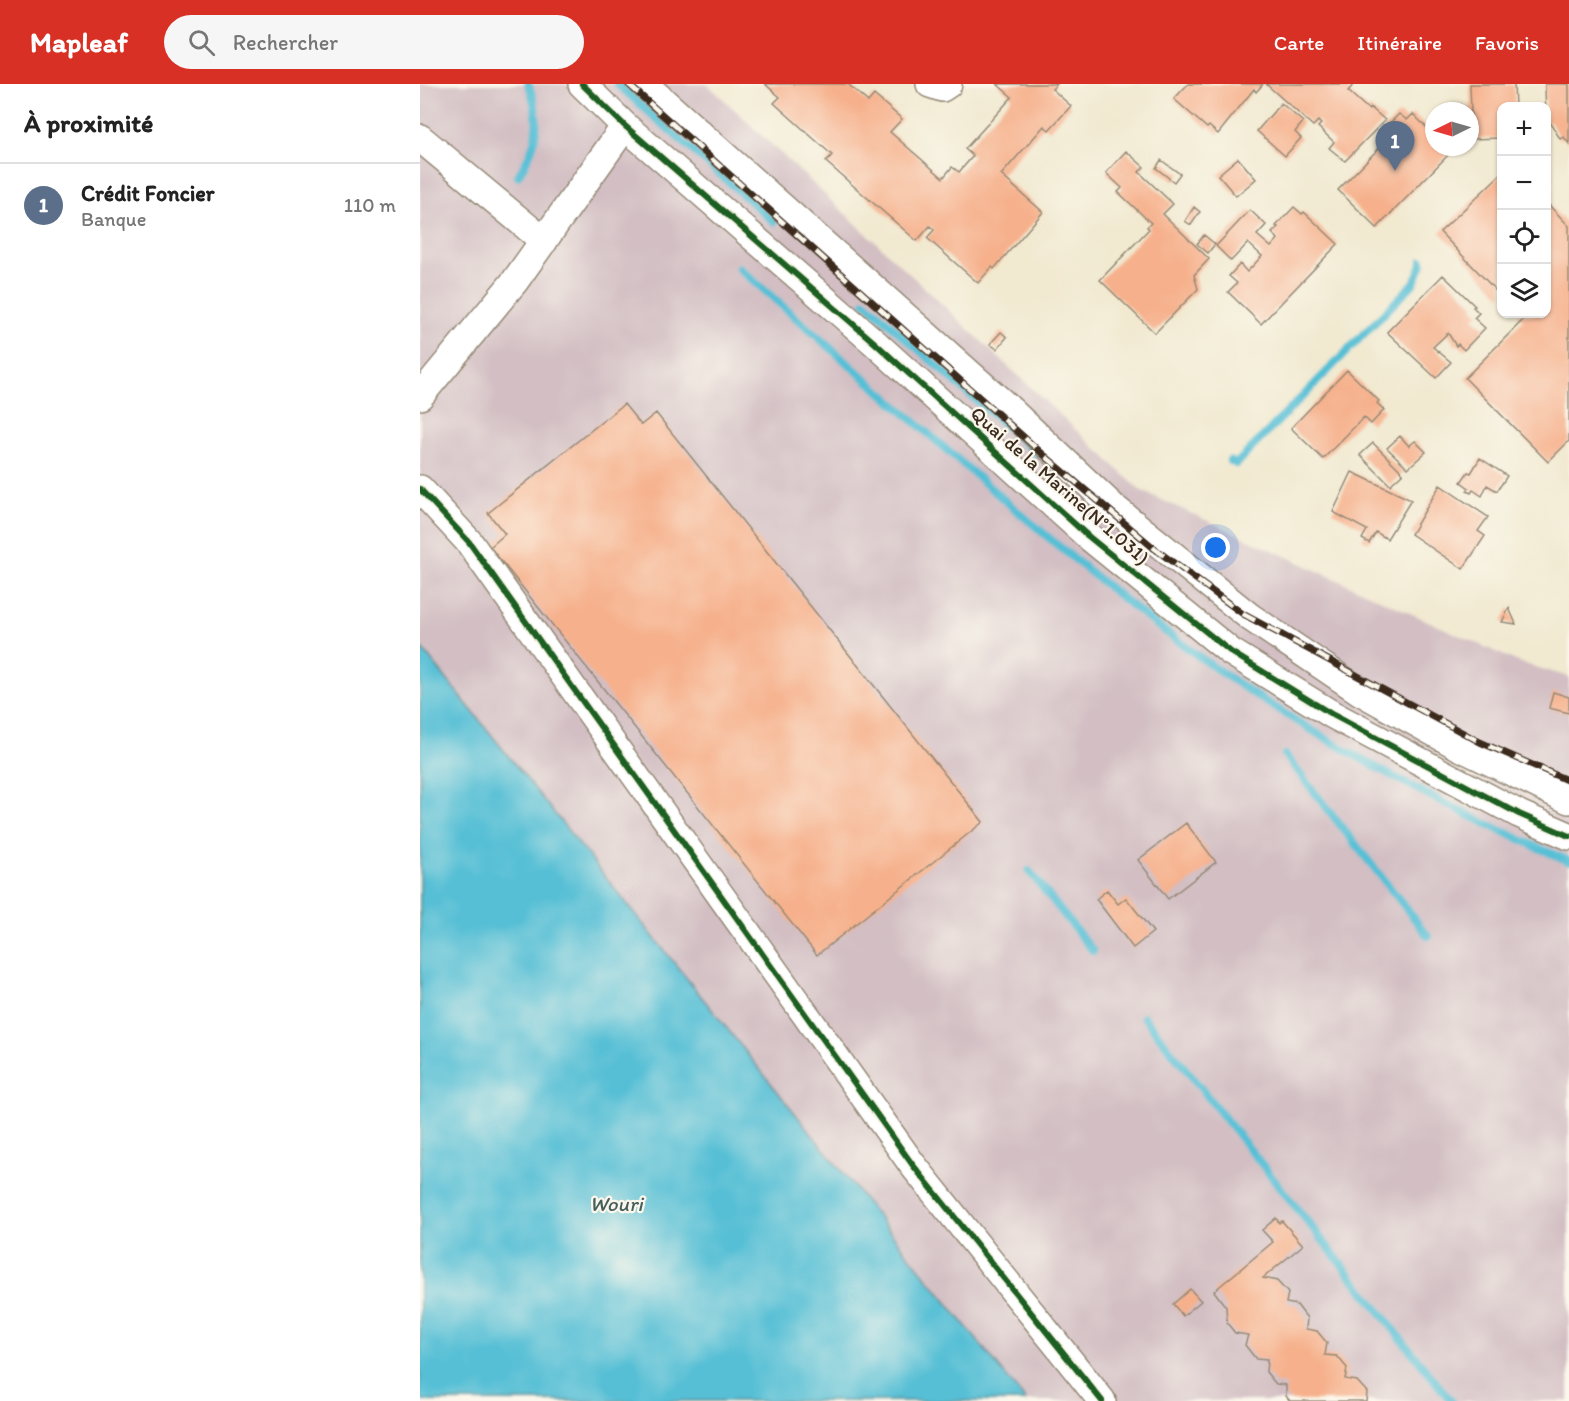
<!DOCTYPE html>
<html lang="fr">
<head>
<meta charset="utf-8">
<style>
  :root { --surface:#fff; --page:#f6f6f6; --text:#222; --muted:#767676; --line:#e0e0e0; --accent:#d93025 }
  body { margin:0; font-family:Itim,sans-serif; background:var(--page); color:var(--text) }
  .controls { position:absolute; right:18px; top:18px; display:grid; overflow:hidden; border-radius:12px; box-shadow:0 2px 4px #0004 }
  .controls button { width:54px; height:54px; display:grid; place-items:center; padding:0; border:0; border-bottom:2px solid var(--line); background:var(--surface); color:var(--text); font:30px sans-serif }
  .compass { position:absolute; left:1005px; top:18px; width:54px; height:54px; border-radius:50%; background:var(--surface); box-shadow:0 2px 4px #0004; rotate:265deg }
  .you { position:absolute; left:796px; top:464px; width:21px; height:21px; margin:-15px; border:4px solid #fff; border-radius:50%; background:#1a73e8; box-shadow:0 0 0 9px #1a73e833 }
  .badge { display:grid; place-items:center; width:39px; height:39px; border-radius:50%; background:var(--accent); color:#fff; font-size:20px; font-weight:700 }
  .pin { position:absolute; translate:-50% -50px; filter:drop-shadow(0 2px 3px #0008) }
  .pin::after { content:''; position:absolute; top:32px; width:21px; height:18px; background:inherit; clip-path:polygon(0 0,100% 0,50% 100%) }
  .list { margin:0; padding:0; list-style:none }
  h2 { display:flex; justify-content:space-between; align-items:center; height:78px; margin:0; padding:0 24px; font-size:26px }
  h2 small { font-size:20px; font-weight:400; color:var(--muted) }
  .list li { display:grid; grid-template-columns:39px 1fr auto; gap:18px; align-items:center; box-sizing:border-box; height:84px; padding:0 24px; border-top:2px solid var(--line) }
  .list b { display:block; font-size:22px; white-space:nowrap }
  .list p { margin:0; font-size:20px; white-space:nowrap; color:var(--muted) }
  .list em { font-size:20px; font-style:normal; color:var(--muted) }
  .icon { flex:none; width:33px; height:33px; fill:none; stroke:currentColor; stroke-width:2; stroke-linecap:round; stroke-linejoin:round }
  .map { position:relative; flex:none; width:1149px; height:1317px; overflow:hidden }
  header { display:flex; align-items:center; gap:36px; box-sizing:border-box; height:84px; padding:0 30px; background:var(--accent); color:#fff }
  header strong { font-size:28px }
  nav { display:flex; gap:33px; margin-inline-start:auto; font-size:21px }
  .search { width:420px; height:54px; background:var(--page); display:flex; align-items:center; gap:15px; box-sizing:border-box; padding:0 21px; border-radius:33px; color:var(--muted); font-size:22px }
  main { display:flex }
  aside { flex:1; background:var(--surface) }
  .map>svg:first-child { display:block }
  .industrial { fill:#d2bec3 }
  .water { fill:#57bfd5; stroke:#49747a; stroke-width:1.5 }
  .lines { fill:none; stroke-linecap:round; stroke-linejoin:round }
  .stream { stroke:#57bfd5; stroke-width:8 }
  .building { fill:#f6b18c }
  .minor-casing { stroke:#968a77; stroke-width:30 }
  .minor { stroke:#fff; stroke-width:27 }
  .rail-casing { stroke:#3b2a1e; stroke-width:7 }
  .rail { stroke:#fbf7ec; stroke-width:4.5; stroke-dasharray:14; stroke-linecap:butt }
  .cycleway-casing { stroke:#fbf7ec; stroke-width:10 }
  .cycleway { stroke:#1b5e20; stroke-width:6 }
  .labels { text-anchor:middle; stroke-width:4.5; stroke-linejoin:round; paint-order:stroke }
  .street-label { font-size:20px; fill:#3b2a1e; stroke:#fbf7ec }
  .water-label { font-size:21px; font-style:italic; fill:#455e5e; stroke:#fbf7ec }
</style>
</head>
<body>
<header>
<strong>Mapleaf</strong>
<div class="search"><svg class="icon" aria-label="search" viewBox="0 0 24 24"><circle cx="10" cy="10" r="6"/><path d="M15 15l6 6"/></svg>Rechercher</div>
<nav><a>Carte</a><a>Itinéraire</a><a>Favoris</a></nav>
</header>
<main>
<aside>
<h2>À proximité<small></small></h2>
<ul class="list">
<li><span class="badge" style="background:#5c6f8a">1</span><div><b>Crédit Foncier</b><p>Banque</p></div><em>110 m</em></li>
</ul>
</aside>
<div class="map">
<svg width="1149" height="1317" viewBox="0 0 1149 1317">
  <rect width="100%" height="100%" fill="#fbf7ec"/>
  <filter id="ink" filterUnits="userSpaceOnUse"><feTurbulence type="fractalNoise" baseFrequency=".0167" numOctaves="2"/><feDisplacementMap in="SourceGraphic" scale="12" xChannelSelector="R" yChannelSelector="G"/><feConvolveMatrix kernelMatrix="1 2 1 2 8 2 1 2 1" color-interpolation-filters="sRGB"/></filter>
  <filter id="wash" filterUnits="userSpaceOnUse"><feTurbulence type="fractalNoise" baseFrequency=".008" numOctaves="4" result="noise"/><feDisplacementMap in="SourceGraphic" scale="24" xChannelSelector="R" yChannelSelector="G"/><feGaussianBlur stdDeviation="1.35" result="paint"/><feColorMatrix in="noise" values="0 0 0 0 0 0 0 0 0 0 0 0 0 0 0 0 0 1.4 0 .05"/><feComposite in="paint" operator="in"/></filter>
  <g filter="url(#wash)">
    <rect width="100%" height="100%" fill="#f1e9d0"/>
    <path class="industrial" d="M0 0H287L720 406 1098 578 1149 593V1317H606L0 562Z"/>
    <path class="water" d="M0 562 606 1317H0Z"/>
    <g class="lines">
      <path class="stream" d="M197 0 354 138
        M98 92C112 69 120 51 115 23 113 15 112 8 108 0
        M319 184C397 252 474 320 552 388 634 459 716 529 805 591 913 664 1029 726 1149 777
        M445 218 617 370
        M810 377 816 380 994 199 1002 180V177
        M865 671 1008 852
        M609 787 673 867
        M724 933 1031 1317"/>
    </g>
    <g id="blocks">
      <path class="building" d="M345 0H428L448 18 454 11 482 35 470 48 523 94 532 83 539 88 553 72 545 65 592 13 577 0H637L632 5 651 22 629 46 624 42 581 91 623 128 574 185 572 183 558 199 507 154 514 146 510 142 497 157 406 78 412 71 354 19 360 13Z
        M768 0H843L836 8 834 5 798 50 789 42 787 44 754 15Z
        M846 0H934L928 7 949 26 950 23 965 36 925 77 909 64 914 58 898 43 901 40 898 37 893 42Z
        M1050 0H1094L1095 22H1082V54L1052 55Z
        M1125 0H1149V60L1144 53 1140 55 1130 38 1126 40Z
        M861 19 883 38 875 48 881 54 865 72 837 47Z
        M979 30 987 36 993 30 1014 51V63H1026L1031 68 957 144 918 106 965 58 963 56 970 50 964 45Z
        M706 67 724 83 719 88 753 120 743 130 789 175 774 191 778 205 735 249 680 196 729 145 727 143 731 139 698 108 702 104 686 89Z
        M818 74 836 95 816 112 798 91Z
        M741 76 760 90 754 98 736 84Z
        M1082 89V213L1020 148Z
        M1126 118 1149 142V357L1128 378 1045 294 1103 236 1097 230H1126Z
        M774 123 780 128 771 141 765 137Z
        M874 123 882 130 884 128 918 160 841 240 808 208 817 199 809 192 820 180 827 188 842 172 828 159 811 177 796 162 830 126 846 141 837 151 851 163 858 155 852 149 858 143 856 142Z
        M784 151 795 160 788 169 777 160Z
        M1023 191 1055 222 1053 223 1059 229 1054 234 1065 244 1044 266 1038 260 1036 262 1028 249 1013 263 1031 278 1016 294 967 248Z
        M581 248 587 253 577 265 570 260Z
        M927 286 959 317 957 319 964 326 951 340 944 333 903 375 871 344Z
        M204 320 221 341 236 329 563 738 397 871 70 463 85 450 68 429Z
        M980 352 989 362 995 357 1006 368 988 384 967 364Z
        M953 359 983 389 970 401 940 371Z
        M1060 374 1087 392 1077 407 1067 401 1062 412 1053 406 1051 409 1047 407 1049 404 1041 398 1048 388 1051 389Z
        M932 388 991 416 967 455 956 448 949 459 942 455 947 446 913 428Z
        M1020 401 1068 433 1058 447 1065 452 1043 485 991 450Z
        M1089 524 1096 540 1082 538Z
        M1133 608 1149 613V629L1129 624Z
        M766 739 796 778 748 815 718 776Z
        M687 806 698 820 706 814 733 848 713 864 676 815Z
        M856 1134 859 1139 862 1137 883 1161 843 1194 857 1197 868 1209 866 1219 877 1221 887 1234 886 1245 897 1247 907 1259 905 1271 917 1272 927 1284 925 1295 937 1297 947 1308 946 1317H870L866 1312V1301L856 1300 846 1288 847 1276 836 1275 825 1261 828 1251 815 1249 807 1239 806 1223 794 1207 853 1158 842 1146Z
        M770 1205 781 1217 763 1232 753 1220Z"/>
    </g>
  </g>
  <g filter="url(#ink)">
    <use href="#blocks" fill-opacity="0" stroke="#968a77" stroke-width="1.5"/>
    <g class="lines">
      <defs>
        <path id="minor" d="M162 0 205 42 455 259 668 452 811 568 913 631 1099 730 1149 752
          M224 0 587 323 693 423 830 533 941 608 1038 662 1149 716
          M510 0 522 4 528 0
          M0 54 124 157
          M0 312 95 197 205 42
          M0 405 49 458 492 1080 682 1317"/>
      </defs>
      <use href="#minor" class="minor-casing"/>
      <use href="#minor" class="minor"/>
      <defs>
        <path id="rail" d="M208 0 625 372 735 465 823 530 1060 658 1149 697"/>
      </defs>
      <use href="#rail" class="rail-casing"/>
      <use href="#rail" class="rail"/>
      <defs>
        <path id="cycleway" d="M162 0 205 42 455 259 668 452 811 568 913 631 1099 730 1149 752
          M0 405 49 458 492 1080 682 1317"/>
      </defs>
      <use href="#cycleway" class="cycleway-casing"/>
      <use href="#cycleway" class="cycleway"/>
    </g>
  </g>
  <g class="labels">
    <g class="street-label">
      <text transform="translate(640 401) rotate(41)" y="7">Quai de la Marine(N°1.031)</text>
    </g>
    <g class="water-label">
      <text x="196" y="1127">Wouri</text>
    </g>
  </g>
</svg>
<div class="controls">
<button>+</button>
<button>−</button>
<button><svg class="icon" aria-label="locate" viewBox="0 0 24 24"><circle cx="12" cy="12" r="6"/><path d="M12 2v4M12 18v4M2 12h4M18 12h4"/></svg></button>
<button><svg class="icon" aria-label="layers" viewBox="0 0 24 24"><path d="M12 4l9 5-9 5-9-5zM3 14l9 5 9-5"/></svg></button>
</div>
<svg class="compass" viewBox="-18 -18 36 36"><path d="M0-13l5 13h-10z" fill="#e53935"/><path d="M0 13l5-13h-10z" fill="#767676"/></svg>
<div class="you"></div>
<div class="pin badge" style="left:975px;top:87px;background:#5c6f8a">1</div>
</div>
</main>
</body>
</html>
